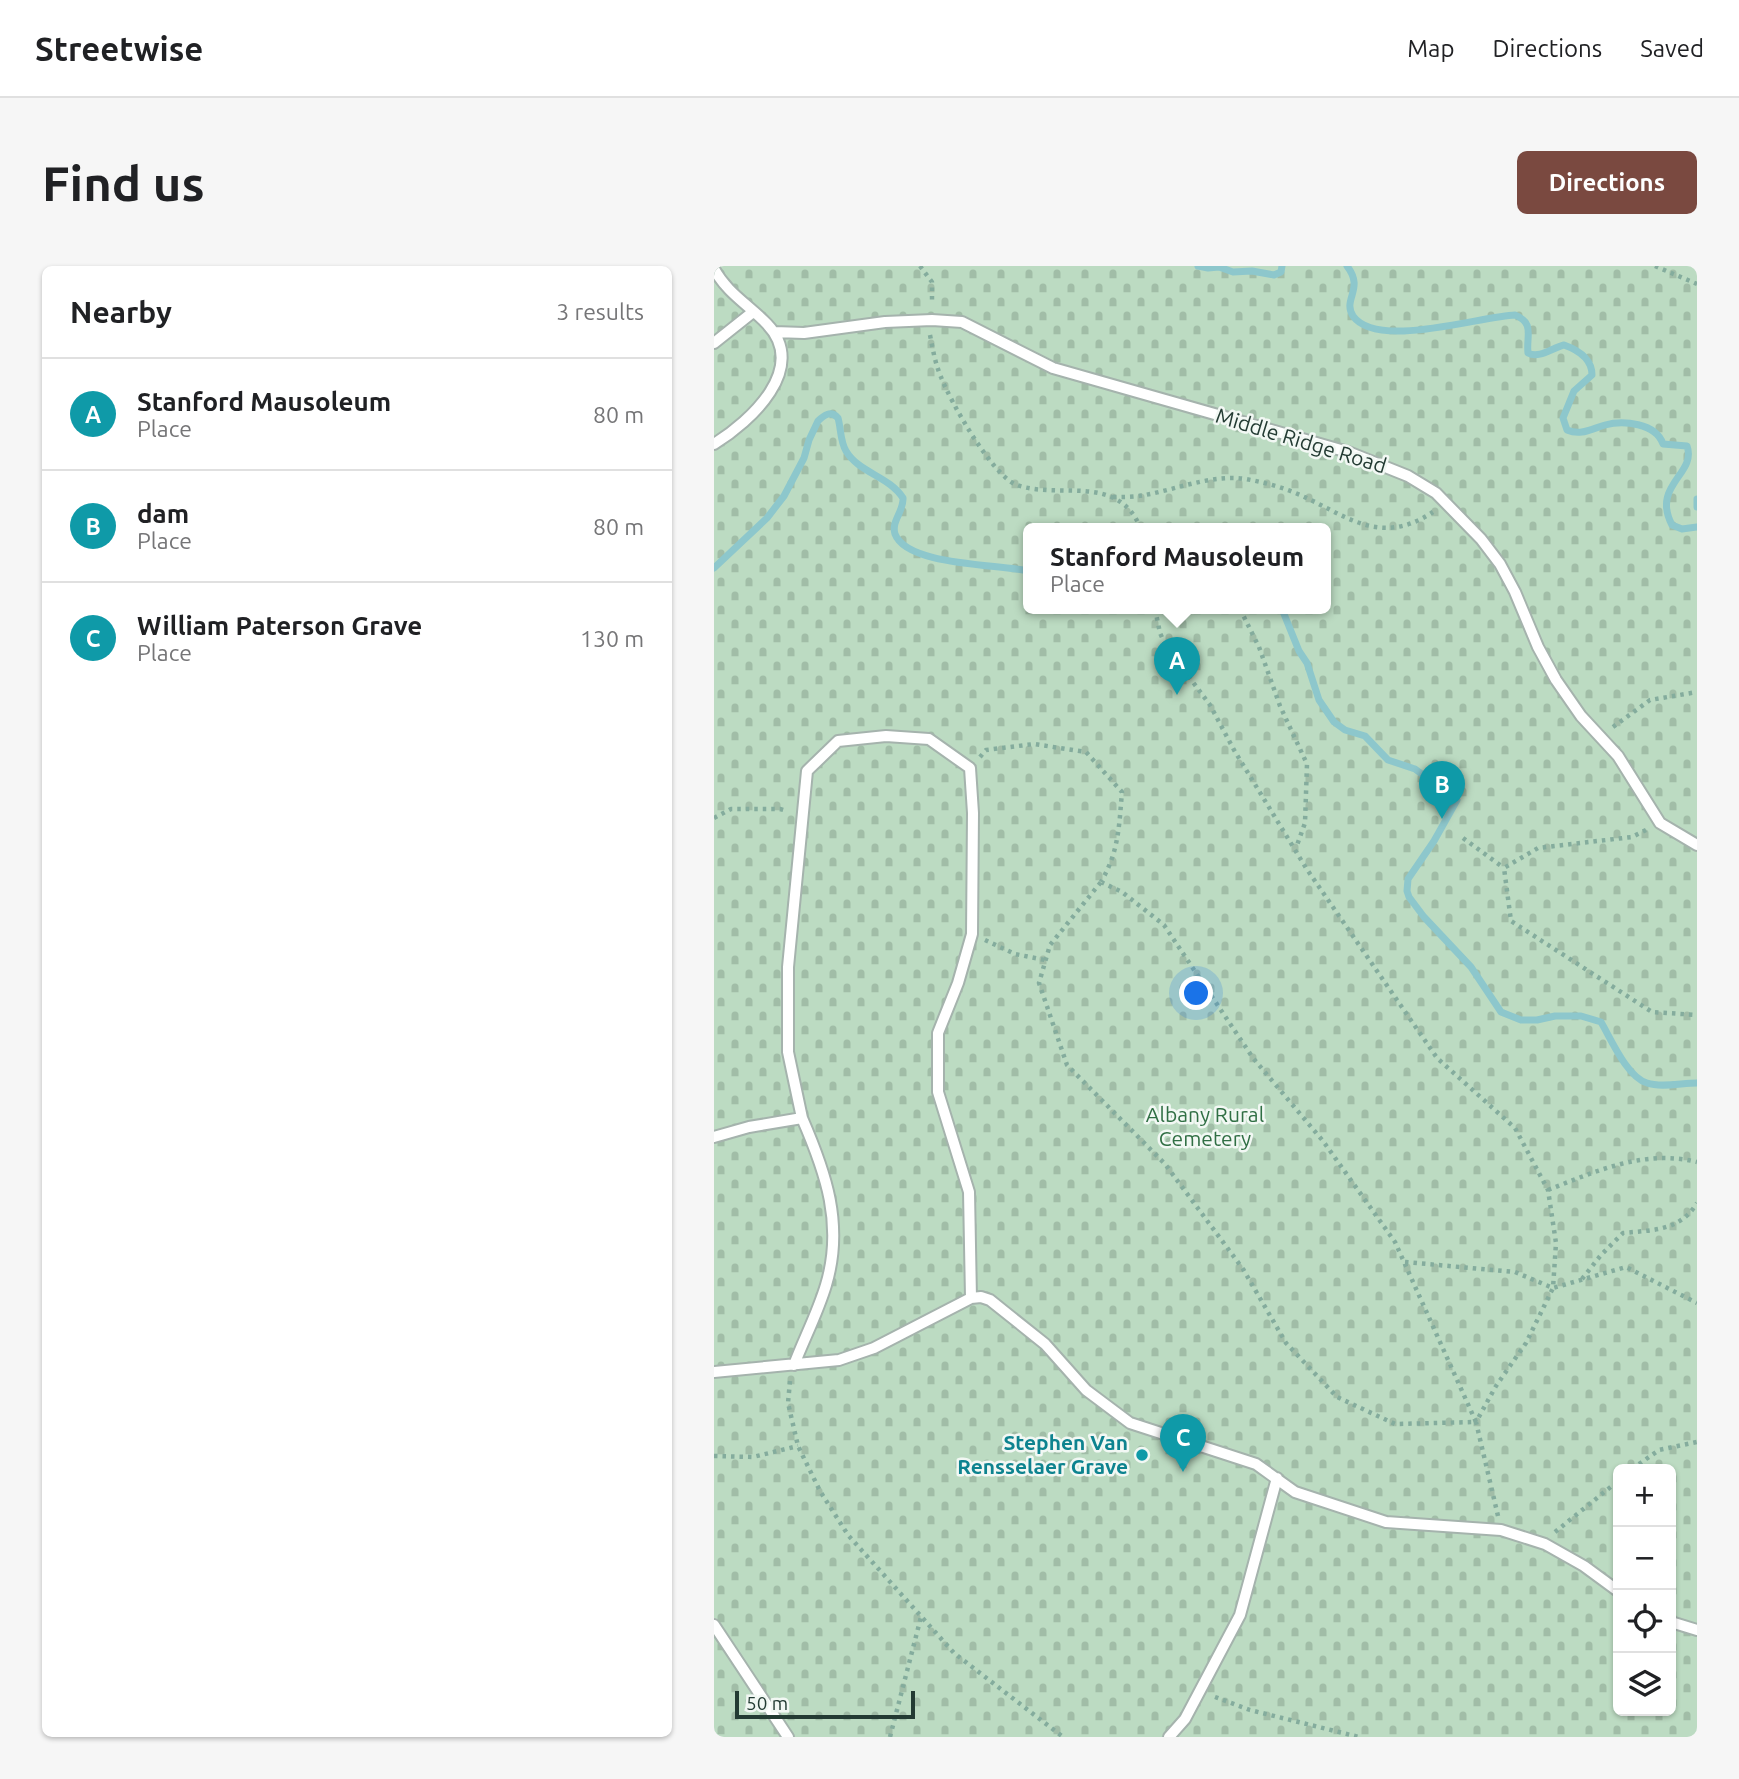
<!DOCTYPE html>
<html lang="en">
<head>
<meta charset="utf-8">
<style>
  :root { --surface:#fff; --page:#f6f6f6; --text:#202124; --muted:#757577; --line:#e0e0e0; --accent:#7a4940 }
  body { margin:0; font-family:Ubuntu,sans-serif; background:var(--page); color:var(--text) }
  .controls { position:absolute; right:21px; bottom:21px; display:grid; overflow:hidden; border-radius:10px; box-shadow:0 2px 5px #0004 }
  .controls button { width:63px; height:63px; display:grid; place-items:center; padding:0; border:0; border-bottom:2px solid var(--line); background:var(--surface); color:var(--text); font:35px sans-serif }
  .scale { position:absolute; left:21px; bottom:18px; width:180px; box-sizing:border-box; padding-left:7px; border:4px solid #233b33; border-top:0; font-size:19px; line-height:24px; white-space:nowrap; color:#233b33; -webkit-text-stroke:5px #f2f8f4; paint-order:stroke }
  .you { position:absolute; left:483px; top:728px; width:24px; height:24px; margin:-18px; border:5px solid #fff; border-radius:50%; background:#1a73e8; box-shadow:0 0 0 10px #1a73e833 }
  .badge { display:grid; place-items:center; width:46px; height:46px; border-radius:50%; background:var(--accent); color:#fff; font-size:23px; font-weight:700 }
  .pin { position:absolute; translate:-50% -58px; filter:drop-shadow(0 2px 4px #0008) }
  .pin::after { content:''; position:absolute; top:37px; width:24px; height:21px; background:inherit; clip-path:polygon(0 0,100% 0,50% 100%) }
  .popup { position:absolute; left:309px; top:257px; width:308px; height:91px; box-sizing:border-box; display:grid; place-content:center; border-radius:10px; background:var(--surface); filter:drop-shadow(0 2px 5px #0005); font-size:23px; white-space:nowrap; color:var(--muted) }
  .popup b { font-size:26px; color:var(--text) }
  .popup::after { content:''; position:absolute; left:50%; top:100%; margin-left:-14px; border:14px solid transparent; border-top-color:var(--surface) }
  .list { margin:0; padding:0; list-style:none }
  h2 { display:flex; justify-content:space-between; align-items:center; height:91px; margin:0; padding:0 28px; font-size:30px }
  h2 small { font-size:23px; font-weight:400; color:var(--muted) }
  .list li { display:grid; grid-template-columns:46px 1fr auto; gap:21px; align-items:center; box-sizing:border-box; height:112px; padding:0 28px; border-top:2px solid var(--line) }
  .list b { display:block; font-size:26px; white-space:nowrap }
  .list p { margin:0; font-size:23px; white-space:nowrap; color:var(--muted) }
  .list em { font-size:23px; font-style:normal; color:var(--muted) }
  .icon { flex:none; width:38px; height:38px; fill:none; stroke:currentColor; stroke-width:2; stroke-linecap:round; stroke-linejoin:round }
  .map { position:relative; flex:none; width:983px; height:1471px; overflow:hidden; border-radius:10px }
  header { display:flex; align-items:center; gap:42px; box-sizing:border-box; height:98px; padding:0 35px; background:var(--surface); border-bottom:2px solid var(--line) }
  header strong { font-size:33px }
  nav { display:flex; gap:38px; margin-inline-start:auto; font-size:24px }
  .intro { display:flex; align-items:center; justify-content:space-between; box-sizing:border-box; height:168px; padding:0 42px }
  h1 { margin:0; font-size:49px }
  .button { padding:18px 32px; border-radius:10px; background:var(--accent); color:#fff; font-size:24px; font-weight:700 }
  main { display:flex; gap:42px; padding:0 42px }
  aside { flex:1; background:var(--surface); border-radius:10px; box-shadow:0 2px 5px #0004 }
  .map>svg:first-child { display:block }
  .cemetery { fill:url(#cemetery-stones); fill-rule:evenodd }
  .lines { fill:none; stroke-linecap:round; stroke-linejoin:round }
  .stream { stroke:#8dc7cc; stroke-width:7 }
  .lane-casing { stroke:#a5b3ad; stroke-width:14 }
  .path { stroke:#84ac9d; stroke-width:4.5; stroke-dasharray:3.5 5; stroke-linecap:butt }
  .lane { stroke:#fff; stroke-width:10 }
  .culture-dot { fill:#0f9aa8; stroke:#f2f8f4; stroke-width:2.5 }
  .labels { text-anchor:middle; stroke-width:5; stroke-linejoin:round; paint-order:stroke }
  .street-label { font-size:21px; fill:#233b33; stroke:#f2f8f4 }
  .park-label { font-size:21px; fill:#306f44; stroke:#f2f8f4 }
  .culture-label { font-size:21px; font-weight:bold; fill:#0d838f; stroke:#f2f8f4; text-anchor:end }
</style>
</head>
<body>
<header>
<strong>Streetwise</strong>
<nav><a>Map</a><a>Directions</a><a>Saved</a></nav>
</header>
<div class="intro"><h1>Find us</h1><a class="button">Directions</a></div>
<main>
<aside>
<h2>Nearby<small>3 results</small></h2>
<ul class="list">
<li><span class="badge" style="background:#0f9aa8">A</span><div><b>Stanford Mausoleum</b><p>Place</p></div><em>80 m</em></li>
<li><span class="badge" style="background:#0f9aa8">B</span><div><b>dam</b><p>Place</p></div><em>80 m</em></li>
<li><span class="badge" style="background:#0f9aa8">C</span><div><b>William Paterson Grave</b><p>Place</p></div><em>130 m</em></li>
</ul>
</aside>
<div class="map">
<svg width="983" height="1471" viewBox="0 0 983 1471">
  <defs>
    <pattern id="cemetery-stones" width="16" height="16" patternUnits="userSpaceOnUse" patternTransform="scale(1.75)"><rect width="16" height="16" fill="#bcdbc2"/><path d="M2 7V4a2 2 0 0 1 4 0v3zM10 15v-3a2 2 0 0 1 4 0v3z" fill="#a1bda7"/></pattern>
  </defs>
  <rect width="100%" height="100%" fill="#e2ebe6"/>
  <path class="cemetery" d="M0 0H983V1471H0ZM314 263H612V343H314ZM904 1203H957V1445H904Z"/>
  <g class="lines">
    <path class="stream" d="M484 0 494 2 505 1 519 6 538 5 560 9 567 6 568 0
      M633 0C651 23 628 33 639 50 663 84 767 50 801 49 821 57 812 70 814 87 825 93 838 82 850 79 864 84 878 92 878 109L860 125 849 152 853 164C867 170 877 163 891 159 909 154 942 157 949 178L973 180C983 208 937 219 958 259L968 263 983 261
      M983 233V241
      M0 302 53 252 70 230 90 192 95 174 104 155C110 149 117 144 124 152 127 162 126 175 132 185 145 207 175 210 189 232 190 245 177 255 181 268 193 300 285 298 314 305
      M568 343 585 385 593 397 605 434 620 456 631 464 651 470 674 494 701 503 743 534 720 575 694 613 693 625 695 631 710 651 757 701 787 746 807 754H823L841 750H867L887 756C897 773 913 811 933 817 947 822 968 817 983 817"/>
    <defs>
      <path id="lane" d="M0 3C13 27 35 39 53 58 95 102 37 155 0 178
        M60 66 90 67 171 56 218 54 248 56 339 102 634 186 694 210 722 227 767 273 786 298 801 326 824 381 842 414 867 450 904 490 946 557 983 579
        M0 77 39 46
        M88 852 74 786V701L93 505 124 475 172 470 215 473 256 502 259 547 258 668 244 717 224 767V826L255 926 257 1032
        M0 871 35 861 88 852C112 907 130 959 112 1019 104 1046 90 1073 80 1099
        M0 1106 125 1094 160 1082 257 1032 267 1031 276 1034 331 1078 372 1124 416 1157 542 1198 581 1226 672 1256 787 1264 831 1278 870 1300 904 1325
        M957 1356 983 1364
        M0 1359 74 1471
        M455 1471 471 1453 526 1349 563 1212"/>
    </defs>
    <use href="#lane" class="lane-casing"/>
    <path class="path" d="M206 0 218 16V37
      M941 0 983 18
      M216 69C219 84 221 97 227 111 236 135 279 211 303 219 345 234 404 206 427 263
      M399 231C410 231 421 231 431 229 464 223 498 208 532 213 548 216 564 220 579 226 629 246 663 283 719 246
      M441 343 446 367 452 380 496 439 520 484 592 602 723 792 801 862 834 924 842 977 839 1022 812 1077 782 1120 762 1156 784 1250
      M526 343 545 381 566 440 593 498 591 557 582 582
      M899 461 936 434 983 426
      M266 491 272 484 320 478 372 486 408 526C405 560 405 585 387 616
      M0 552 17 543H66L73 545
      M932 564 918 571 824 582 790 602 797 655 938 746 983 749
      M749 572 790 602
      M387 616 408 626 450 659 539 792 609 875 681 976 762 1156 681 1158 623 1131 572 1077 529 1003 451 898 353 799 325 717 336 679Z
      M271 674 301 688 331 694
      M834 924C882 905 931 883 983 896
      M691 996 801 1006 839 1022 912 1001 983 1037
      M868 1013 887 989 909 967C939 964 966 965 983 937
      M76 1115 74 1137 84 1180 106 1225 134 1269 240 1387 349 1471
      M0 1190 39 1191 84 1180
      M918 1203 945 1184 983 1176
      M841 1266 904 1215
      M501 1431 536 1444 645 1471
      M176 1471 207 1351"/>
    <use href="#lane" class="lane"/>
  </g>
  <circle class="culture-dot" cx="428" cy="1189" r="7"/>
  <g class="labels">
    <g class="street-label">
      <text transform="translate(587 175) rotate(17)" y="7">Middle Ridge Road</text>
    </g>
    <g class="park-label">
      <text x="491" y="856">Albany Rural<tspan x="491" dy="24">Cemetery</tspan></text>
    </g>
    <g class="culture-label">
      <text x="414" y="1184">Stephen Van<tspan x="414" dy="24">Rensselaer Grave</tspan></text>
    </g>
  </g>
</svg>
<div class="controls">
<button>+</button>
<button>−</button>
<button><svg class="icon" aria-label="locate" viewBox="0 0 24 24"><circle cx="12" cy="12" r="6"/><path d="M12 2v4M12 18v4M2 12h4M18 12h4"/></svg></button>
<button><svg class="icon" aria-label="layers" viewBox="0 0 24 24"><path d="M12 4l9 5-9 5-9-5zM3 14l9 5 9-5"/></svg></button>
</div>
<div class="scale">50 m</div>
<div class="you"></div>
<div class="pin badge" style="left:463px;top:429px;background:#0f9aa8">A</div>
<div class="popup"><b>Stanford Mausoleum</b>Place</div>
<div class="pin badge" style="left:728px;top:553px;background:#0f9aa8">B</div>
<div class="pin badge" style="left:469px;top:1206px;background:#0f9aa8">C</div>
</div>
</main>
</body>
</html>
